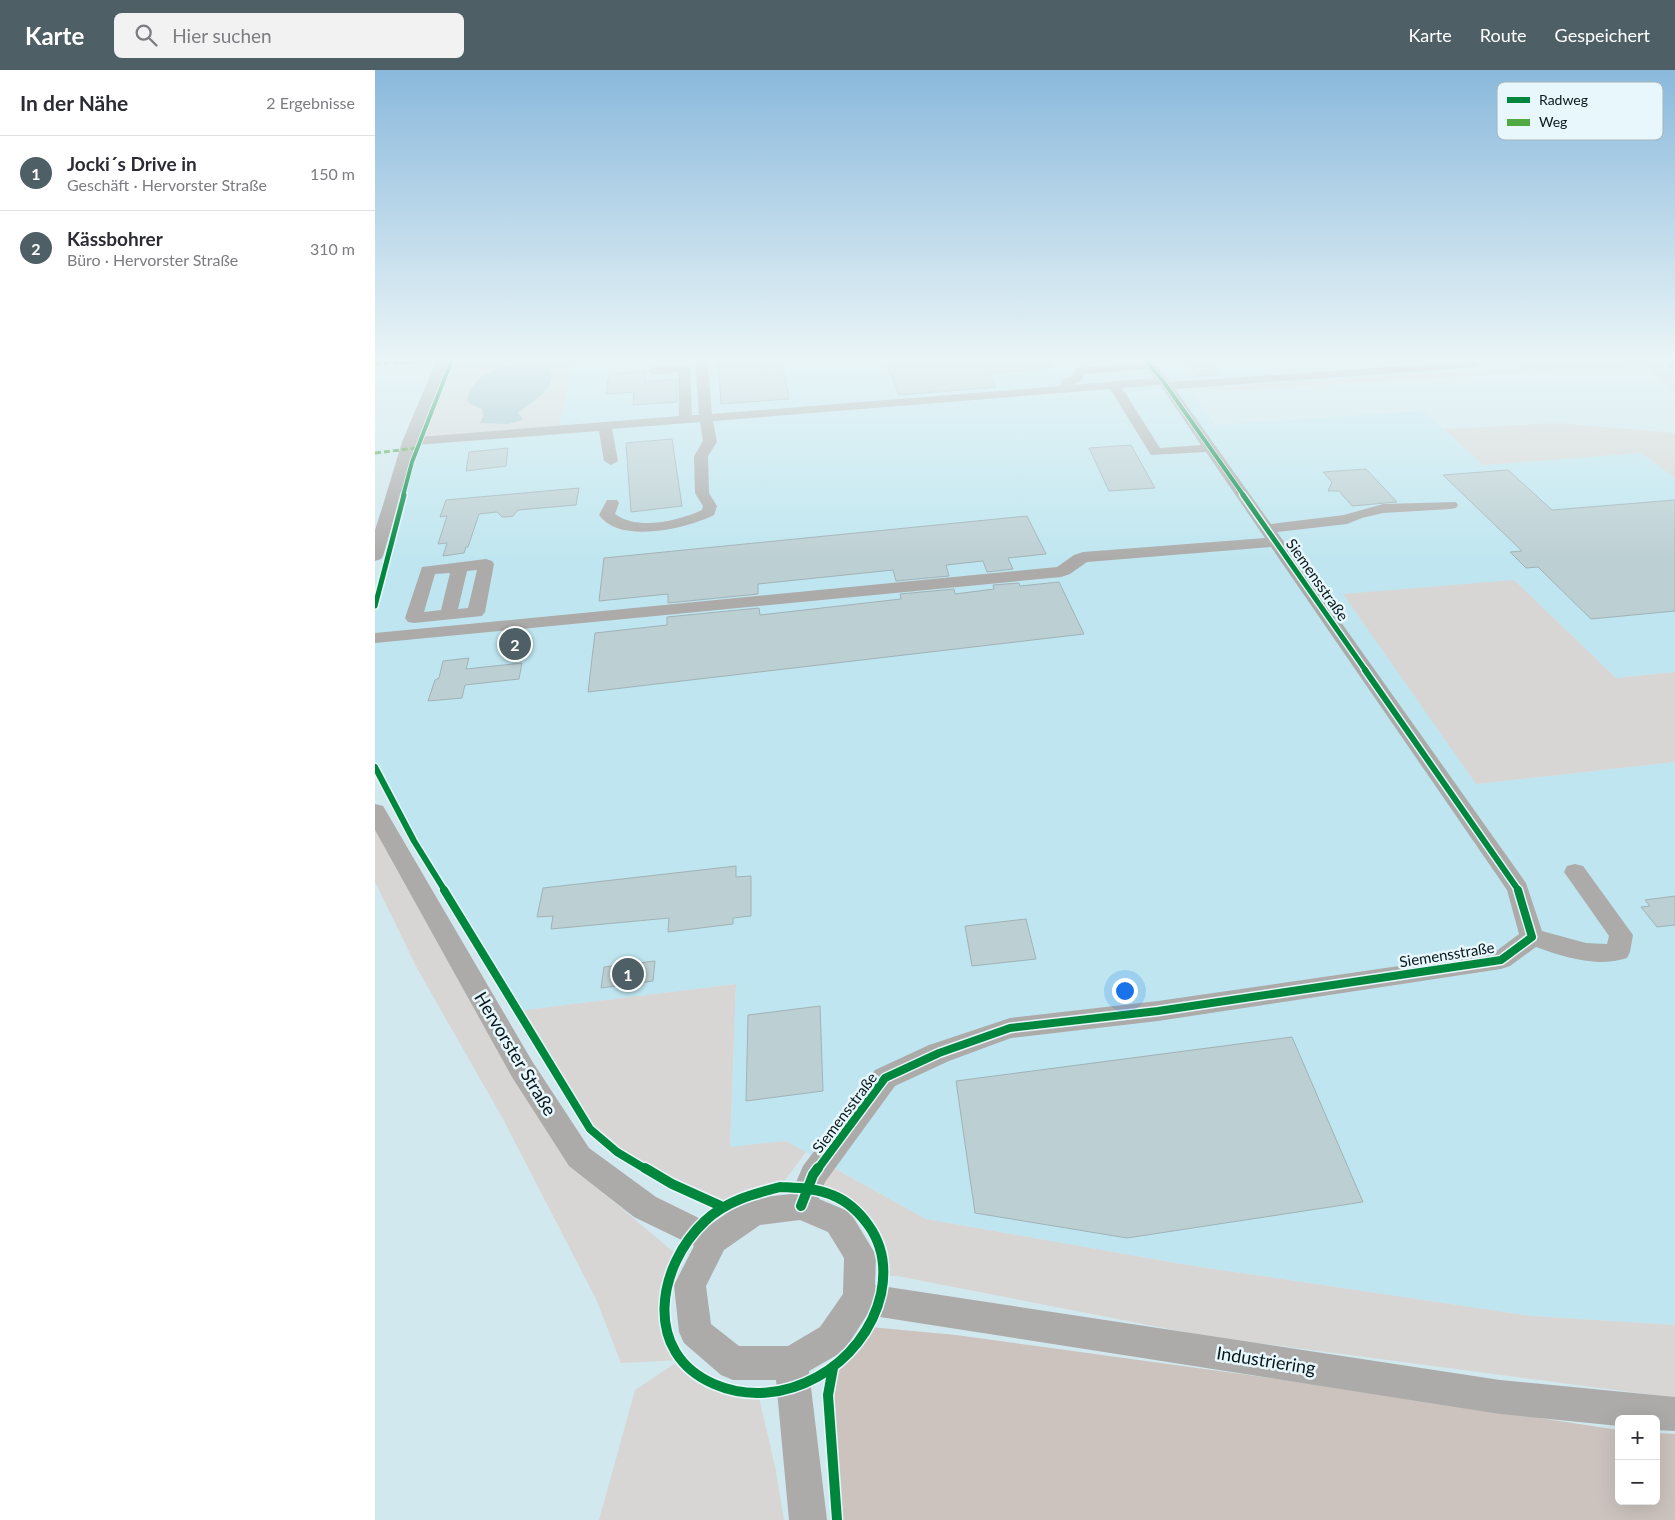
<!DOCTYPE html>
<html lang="de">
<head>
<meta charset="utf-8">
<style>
  :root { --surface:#fff; --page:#f2f2f3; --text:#2b2b33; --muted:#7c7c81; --line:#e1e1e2; --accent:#4e6065 }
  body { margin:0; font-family:Lato,sans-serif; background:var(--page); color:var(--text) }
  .controls { position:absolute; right:15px; bottom:15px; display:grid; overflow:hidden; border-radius:8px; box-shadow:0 5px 20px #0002 }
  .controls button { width:45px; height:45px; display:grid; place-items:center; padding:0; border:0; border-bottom:1px solid var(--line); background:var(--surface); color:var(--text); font:25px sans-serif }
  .you { position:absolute; left:749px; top:920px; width:18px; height:18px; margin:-12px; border:4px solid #fff; border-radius:50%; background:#1a73e8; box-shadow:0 0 0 8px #1a73e833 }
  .badge { display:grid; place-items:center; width:32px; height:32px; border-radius:50%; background:var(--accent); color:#fff; font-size:16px; font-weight:700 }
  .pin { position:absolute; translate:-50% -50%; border:2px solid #fff; box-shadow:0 1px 5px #0006 }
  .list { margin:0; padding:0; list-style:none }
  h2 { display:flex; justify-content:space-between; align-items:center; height:65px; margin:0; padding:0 20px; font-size:21px }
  h2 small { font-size:16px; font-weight:400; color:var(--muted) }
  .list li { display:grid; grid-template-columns:32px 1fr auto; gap:15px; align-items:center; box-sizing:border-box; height:75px; padding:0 20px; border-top:1px solid var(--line) }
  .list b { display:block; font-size:19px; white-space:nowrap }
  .list p { margin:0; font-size:16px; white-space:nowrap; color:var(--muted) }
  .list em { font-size:16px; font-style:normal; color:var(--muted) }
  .icon { flex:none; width:28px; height:28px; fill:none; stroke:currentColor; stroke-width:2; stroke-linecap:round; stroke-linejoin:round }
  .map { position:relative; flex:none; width:1300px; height:1450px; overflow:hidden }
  header { display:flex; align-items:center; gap:30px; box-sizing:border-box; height:70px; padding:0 25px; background:var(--accent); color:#fff }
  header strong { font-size:24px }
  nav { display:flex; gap:28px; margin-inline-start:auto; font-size:18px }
  .search { width:350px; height:45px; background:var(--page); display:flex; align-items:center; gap:12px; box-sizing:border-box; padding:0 18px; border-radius:8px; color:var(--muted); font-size:19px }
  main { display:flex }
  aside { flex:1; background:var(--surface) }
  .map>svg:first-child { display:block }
  .built { fill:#bfe6f0 }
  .green { fill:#d8d6d4 }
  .forest { fill:#ccc3be }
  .water { fill:#9ec1ca }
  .building { fill:#bccfd3; stroke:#a0b2b6 }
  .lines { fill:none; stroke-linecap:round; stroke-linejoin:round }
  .minor { fill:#acabaa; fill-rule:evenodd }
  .major { fill:#a8acae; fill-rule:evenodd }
  .quiet { stroke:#50a943; stroke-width:3; stroke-dasharray:6 3; stroke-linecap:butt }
  .cycleway-far4-casing { stroke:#e7f7fc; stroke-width:5.5 }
  .cycleway-far3-casing { stroke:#e7f7fc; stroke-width:8 }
  .cycleway-far2-casing { stroke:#e7f7fc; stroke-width:9 }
  .cycleway-far1-casing { stroke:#e7f7fc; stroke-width:11 }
  .cycleway-casing { stroke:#e7f7fc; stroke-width:13 }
  .cycleway-far4 { stroke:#00873e; stroke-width:4 }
  .cycleway-far3 { stroke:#00873e; stroke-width:5 }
  .cycleway-far2 { stroke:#00873e; stroke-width:6 }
  .cycleway-far1 { stroke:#00873e; stroke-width:8 }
  .cycleway { stroke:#00873e; stroke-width:10 }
  .labels { text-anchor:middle; stroke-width:5; stroke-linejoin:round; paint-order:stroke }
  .street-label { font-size:15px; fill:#07171b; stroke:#e7f7fc }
  .near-street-label { font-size:18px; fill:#07171b; stroke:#e7f7fc }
  .key { fill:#e7f7fc; stroke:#a4b4b8; stroke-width:1 }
  .key-label { font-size:14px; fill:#07171b }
</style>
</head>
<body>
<header>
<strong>Karte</strong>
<div class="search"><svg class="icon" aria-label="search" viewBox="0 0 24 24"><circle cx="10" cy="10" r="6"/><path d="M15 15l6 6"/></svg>Hier suchen</div>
<nav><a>Karte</a><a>Route</a><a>Gespeichert</a></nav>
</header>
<main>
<aside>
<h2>In der Nähe<small>2 Ergebnisse</small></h2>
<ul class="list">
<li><span class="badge">1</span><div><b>Jocki´s Drive in</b><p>Geschäft · Hervorster Straße</p></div><em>150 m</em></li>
<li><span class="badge">2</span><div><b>Kässbohrer</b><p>Büro · Hervorster Straße</p></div><em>310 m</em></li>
</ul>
</aside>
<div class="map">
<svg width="1300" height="1450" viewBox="0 0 1300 1450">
  <rect width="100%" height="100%" fill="#d1e8ee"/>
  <path class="built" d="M78 287H1131L1147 297 815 319 840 355 1048 341 1108 395 1266 383 1300 408V602L1241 608 1139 510 1101 714 1300 692V1255L1156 1246 812 1195 551 1149 411 1071 355 1078 361 914 142 941 39 771 0 697V536L44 371Z"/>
  <path class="green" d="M119 287H199L183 360 44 371 77 290Z
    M1131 287H1281L1300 303V323L1271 296 861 320 814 319 1147 297Z
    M1182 353 1300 363V408L1266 383 1108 395 1069 359Z
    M1139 510 1241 608 1300 602V692L1101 714 968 524Z
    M0 755 200 1099 302 1185C299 1194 293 1204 291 1213 283 1262 304 1304 352 1319 361 1322 373 1322 383 1323L401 1401 409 1450H224L260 1320 305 1290 246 1293 221 1229 128 1049 43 900 0 812Z
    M361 914 355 1077 411 1071 431 1082 405 1117 376 1124 348 1137 297 1114 242 1082 215 1059 142 941Z
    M448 1092 551 1149 812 1195 1156 1246 1300 1255V1328L830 1266 522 1206H509C513 1175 490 1141 463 1127 454 1123 443 1121 433 1118Z"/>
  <path class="forest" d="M0 287H119L0 294Z
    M495 1257 581 1265 909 1310 1244 1360V1431H1281V1363L1300 1364V1450H462L453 1325 458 1298 479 1279Z"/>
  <path class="water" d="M159 293 174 297C187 317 154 333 143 343L147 347V350L133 354 105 353 108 346 107 339 95 334 92 330C99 299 133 294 159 293Z"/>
  <path class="building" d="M343 287H406L414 329 346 334Z
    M604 287H675V298L613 303 621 317 524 325 512 294Z
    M807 287H828L844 304 824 306Z
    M270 301V312L301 309 302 332 258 335 259 322 231 324 234 304Z
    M297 369 307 436 256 442 251 373Z
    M756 375 780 418 734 421 714 378Z
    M133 378 131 396 91 401 94 382Z
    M991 399 1022 432 977 436 964 421H953L957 412 948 402Z
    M1133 400 1177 440 1300 430V541L1216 549 1163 497 1151 498 1135 482 1147 481 1068 405Z
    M204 418 201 435 143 440 138 446 131 447H127L122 442 104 444 93 477H91L89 483 68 486 72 473 63 474 72 446 65 447 71 430Z
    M652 446 671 484 633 488 638 499 612 502 608 491 571 495 574 506 521 511 518 500 383 514V524L293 533V524L224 531 229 488Z
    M684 512 709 564 213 622 220 563 292 555V547L384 538 385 545 526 529 525 524 579 519 580 524 619 519 618 515 644 513 645 516Z
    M94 588 91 599 147 593 144 609 90 615 87 628 53 631 60 610 64 608 68 591Z
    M361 796V807L376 806V846L358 848V854L293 862 294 848 176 859 178 846 162 847 168 818Z
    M1300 826V855L1282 857 1266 837 1275 836 1270 830Z
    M651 849 661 889 597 896 590 856Z
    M280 891 278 911 226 918 229 897Z
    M445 936 448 1021 371 1031 373 945Z
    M917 967 988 1132 752 1168 600 1143 581 1011Z"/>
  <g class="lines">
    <path class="minor" d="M63 287H75L44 367 304 346 303 302 278 305 272 301C278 295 309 292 315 298L317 345H324L320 287H332L337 344 685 316 687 310 697 306 702 298 766 292 762 287H774L795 312 1103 291 1105 293 1103 295 1099 297 800 319 896 454 969 445 1008 434 1081 432 1083 435 1081 438 1076 439 1008 443 987 448 972 454 902 462 1151 813 1167 861 1211 873 1232 874 1234 866 1189 802 1192 796 1200 794 1208 796 1258 865 1255 882 1252 888C1221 898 1190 887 1161 877L1135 896 1126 899 783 951 636 968 574 991 520 1016 450 1112 444 1129 475 1142 501 1185 500 1215 1125 1310 1300 1327V1361L1281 1360V1349H1244V1356L1125 1344 492 1245 469 1281 434 1301 452 1450H414L401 1310H358L346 1305 309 1273 304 1262 299 1215 319 1176 259 1147 194 1096 137 1007 0 760V734L8 736 11 741 157 991 214 1078 281 1127 336 1154 368 1132 379 1128 416 1124 428 1096 500 1000 554 975 635 948 783 931 1120 882 1144 864 1132 820 896 477 712 492 695 504 686 507 0 573V563L682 497 699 485 708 482 890 468 831 382 776 385 735 319 338 351 342 372 333 386 334 423 342 436 339 445C313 458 245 475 224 445L232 430H242L244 433 240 444C263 461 303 451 327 440L328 436 320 423 319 386 328 371 325 352 237 359 243 391 236 395 229 391 224 361 41 375 8 486 6 489 0 491V460L8 435 27 372ZM772 299 779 308 697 315 706 311 709 304ZM785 315 826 375 785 378 747 318ZM425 1150 453 1162 469 1188 468 1224 445 1257 413 1276H364L336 1254 331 1216 349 1180 385 1155Z
      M111 489 117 491 119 494 110 542 107 546 39 553 33 552 30 548 47 497ZM102 500 93 538 83 539 92 501ZM75 503 66 540 49 542 60 504Z"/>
    <path class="major" d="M1285 287H1300V299L1295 298Z"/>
    <path class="quiet" d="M0 294 77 290
      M0 383 42 378"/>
    <defs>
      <path id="cycleway-far4" d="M768 287 788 311 869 426
        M28 426 37 392 78 287"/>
      <path id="cycleway-far3" d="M868 425 991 601
        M0 536 29 425"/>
      <path id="cycleway-far2" d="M990 600 1144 821
        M0 697 39 771 70 821"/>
      <path id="cycleway-far1" d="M69 820 215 1059 242 1082 272 1100
        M442 1100 510 1008 564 983 635 958 783 941 1126 890 1157 867 1143 820"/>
      <path id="cycleway" d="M270 1098 297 1114 348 1137
        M405 1117C422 1118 441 1118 457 1125 472 1131 485 1143 494 1156 508 1176 511 1200 506 1224 490 1295 408 1344 339 1314 267 1283 282 1196 330 1151 351 1131 378 1124 405 1117Z
        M426 1136 438 1105 443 1098
        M458 1298 453 1325 462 1450"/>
    </defs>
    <use href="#cycleway-far4" class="cycleway-far4-casing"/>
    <use href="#cycleway-far3" class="cycleway-far3-casing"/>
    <use href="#cycleway-far2" class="cycleway-far2-casing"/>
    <use href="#cycleway-far1" class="cycleway-far1-casing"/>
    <use href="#cycleway" class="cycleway-casing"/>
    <use href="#cycleway-far4" class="cycleway-far4"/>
    <use href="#cycleway-far3" class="cycleway-far3"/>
    <use href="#cycleway-far2" class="cycleway-far2"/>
    <use href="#cycleway-far1" class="cycleway-far1"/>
    <use href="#cycleway" class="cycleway"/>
  </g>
  <linearGradient id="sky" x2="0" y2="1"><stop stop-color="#8ab9dc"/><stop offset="0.59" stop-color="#eaf5f7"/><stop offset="1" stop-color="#eaf5f7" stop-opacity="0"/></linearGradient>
  <rect width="1300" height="490" fill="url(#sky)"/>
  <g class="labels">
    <g class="street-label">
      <text transform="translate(942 510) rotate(55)" y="5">Siemensstraße</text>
      <text transform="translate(1072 885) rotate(-9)" y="5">Siemensstraße</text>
      <text transform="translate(470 1043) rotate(-53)" y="5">Siemensstraße</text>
    </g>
    <g class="near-street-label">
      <text transform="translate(140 984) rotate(59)" y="6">Hervorster Straße</text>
      <text transform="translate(891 1291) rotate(9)" y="6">Industriering</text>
    </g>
  </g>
  <rect x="1122" y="12" width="166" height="58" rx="8" class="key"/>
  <rect x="1132" y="27" width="23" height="6" fill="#00873e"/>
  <rect x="1132" y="49" width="23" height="7" fill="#50a943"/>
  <g class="key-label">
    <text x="1164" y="35">Radweg</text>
    <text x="1164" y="57">Weg</text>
  </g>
</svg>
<div class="controls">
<button>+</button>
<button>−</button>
</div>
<div class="you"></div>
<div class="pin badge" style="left:253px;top:904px">1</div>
<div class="pin badge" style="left:140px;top:574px">2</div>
</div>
</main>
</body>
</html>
